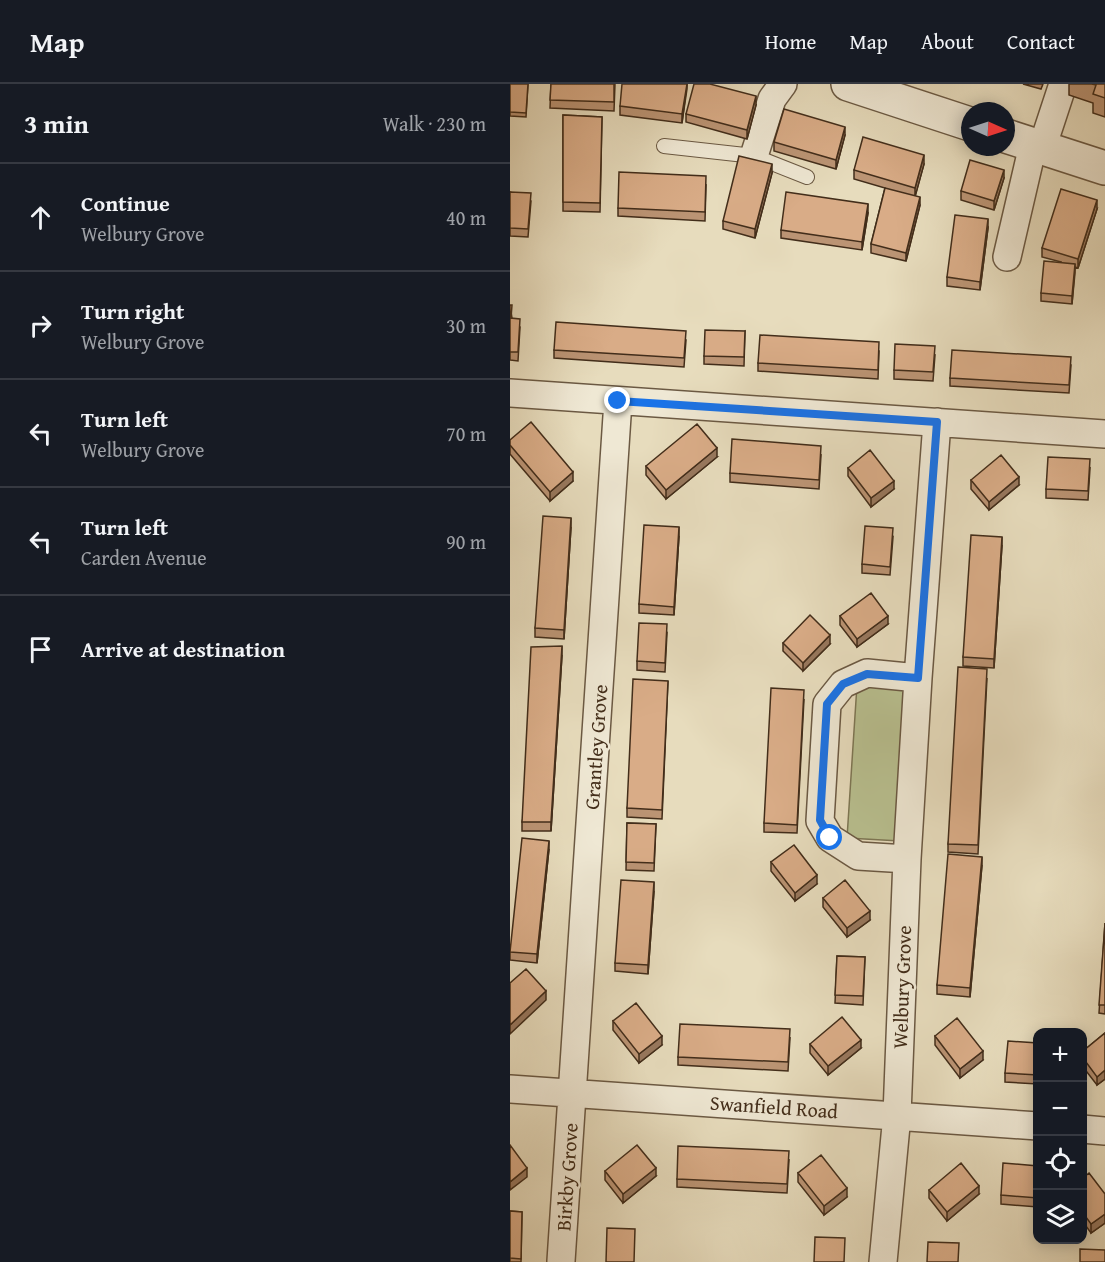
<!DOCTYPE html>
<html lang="en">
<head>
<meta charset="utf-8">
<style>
  :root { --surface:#171b24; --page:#20242c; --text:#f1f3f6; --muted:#9ea1a6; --line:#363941 }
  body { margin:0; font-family:"Gentium Book Plus",serif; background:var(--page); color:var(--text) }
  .controls { position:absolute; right:18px; bottom:18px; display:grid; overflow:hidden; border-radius:12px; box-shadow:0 3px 15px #0003 }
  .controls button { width:54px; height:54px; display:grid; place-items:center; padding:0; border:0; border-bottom:2px solid var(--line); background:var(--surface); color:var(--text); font:30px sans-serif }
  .compass { position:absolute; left:451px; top:18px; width:54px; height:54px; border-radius:50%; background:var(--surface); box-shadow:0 3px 15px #0003; rotate:93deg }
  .stop { position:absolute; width:18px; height:18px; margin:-14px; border:4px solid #1a73e8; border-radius:50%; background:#fff }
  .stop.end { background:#1a73e8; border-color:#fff; box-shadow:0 2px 6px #0008 }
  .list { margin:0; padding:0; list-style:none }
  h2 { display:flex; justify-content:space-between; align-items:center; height:78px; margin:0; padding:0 24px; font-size:26px }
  h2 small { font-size:20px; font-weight:400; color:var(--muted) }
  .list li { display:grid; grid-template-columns:39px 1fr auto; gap:18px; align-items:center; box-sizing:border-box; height:108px; padding:0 24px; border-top:2px solid var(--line) }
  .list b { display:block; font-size:22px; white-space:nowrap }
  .list p { margin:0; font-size:20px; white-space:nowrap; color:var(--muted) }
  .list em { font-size:20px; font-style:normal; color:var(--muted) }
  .icon { flex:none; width:33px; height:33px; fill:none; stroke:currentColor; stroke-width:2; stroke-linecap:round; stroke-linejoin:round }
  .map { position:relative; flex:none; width:595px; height:1178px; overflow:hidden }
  header { display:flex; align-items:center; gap:36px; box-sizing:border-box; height:84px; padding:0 30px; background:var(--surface); border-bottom:2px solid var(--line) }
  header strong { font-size:28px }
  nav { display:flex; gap:33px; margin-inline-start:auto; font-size:21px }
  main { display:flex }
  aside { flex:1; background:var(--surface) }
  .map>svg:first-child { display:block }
  .grass { fill:#b8bf8f; stroke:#7d7654; stroke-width:1.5 }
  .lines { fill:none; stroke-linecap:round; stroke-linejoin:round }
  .service-casing { stroke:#6b5943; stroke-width:16 }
  .minor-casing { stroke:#6b5943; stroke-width:30 }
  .tertiary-casing { stroke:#6b5943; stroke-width:36 }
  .service { stroke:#efe8d4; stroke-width:14 }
  .minor { stroke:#efe8d4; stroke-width:27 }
  .tertiary { stroke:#efe8d4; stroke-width:33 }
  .wall { fill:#bb9474; stroke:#422d1a; stroke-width:1.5 }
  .shaded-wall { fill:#98785e; stroke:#422d1a; stroke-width:1.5 }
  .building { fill:#d9ac87; stroke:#422d1a; stroke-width:1.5 }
  .route { stroke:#1a73e8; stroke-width:8 }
  .labels { text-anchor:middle; stroke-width:5; stroke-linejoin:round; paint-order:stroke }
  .street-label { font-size:20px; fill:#422d1a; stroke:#efe8d4 }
</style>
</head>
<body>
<header>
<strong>Map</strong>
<nav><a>Home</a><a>Map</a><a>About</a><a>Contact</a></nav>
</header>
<main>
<aside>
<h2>3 min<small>Walk · 230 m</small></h2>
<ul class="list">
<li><svg class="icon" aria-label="ahead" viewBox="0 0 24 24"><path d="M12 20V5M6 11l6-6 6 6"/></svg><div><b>Continue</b><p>Welbury Grove</p></div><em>40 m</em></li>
<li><svg class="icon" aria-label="right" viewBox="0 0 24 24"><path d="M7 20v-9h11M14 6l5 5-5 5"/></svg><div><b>Turn right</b><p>Welbury Grove</p></div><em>30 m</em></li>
<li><svg class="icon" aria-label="left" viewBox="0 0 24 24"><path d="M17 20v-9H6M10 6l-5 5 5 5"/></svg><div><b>Turn left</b><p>Welbury Grove</p></div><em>70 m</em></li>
<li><svg class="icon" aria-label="left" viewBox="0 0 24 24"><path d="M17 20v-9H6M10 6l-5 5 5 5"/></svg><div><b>Turn left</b><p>Carden Avenue</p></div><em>90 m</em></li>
<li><svg class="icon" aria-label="arrive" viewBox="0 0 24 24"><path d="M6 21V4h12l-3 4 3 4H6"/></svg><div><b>Arrive at destination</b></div></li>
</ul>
</aside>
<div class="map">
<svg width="595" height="1178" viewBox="0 0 595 1178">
  <rect width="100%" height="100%" fill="#e7dcbd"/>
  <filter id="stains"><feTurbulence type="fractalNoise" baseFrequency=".00333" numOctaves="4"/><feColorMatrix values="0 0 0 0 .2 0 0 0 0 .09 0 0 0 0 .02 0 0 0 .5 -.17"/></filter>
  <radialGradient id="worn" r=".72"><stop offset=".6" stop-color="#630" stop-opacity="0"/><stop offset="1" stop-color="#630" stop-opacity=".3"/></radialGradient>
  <path class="grass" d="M347 601 401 605 390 757 337 754Z"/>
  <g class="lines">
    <defs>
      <path id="service" d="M154 62 244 72 297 93"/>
      <path id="minor" d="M532 64 553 0
        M244 72 262 15 273 0
        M497 173 523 61
        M0 309 595 350
        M397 775 348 772 320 754 310 737 317 620 333 600 357 589 408 594
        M0 1005 528 1042
        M572 1045 595 1047
        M51 1177 108 317
        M373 1178 387 1031 397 775 408 594 427 338"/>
      <path id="tertiary" d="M338 0 460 40
        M496 52 595 84"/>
    </defs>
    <use href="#service" class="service-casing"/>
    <use href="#minor" class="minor-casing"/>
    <use href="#tertiary" class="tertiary-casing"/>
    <use href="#service" class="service"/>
    <use href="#minor" class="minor"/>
    <use href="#tertiary" class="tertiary"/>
  </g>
  <path class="wall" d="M0 0H18L16 33 0 32Z
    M41 0H105L104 27 40 24Z
    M177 0 172 39 110 31V22Z
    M513 0H533L531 5Z
    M559 0H595V33L583 29V19L559 11Z
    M246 21 237 55 176 38V30Z
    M53 31 92 33 90 128 53 127Z
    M335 51 326 85 264 67V58Z
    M414 80 405 112 410 121 396 177 361 169V160L375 104 344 95V86Z
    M262 89 245 154 213 145V137Z
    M494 94 484 126 451 116V107Z
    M196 101 195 137 108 132V124Z
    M0 108 21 117 18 153 0 152Z
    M587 125 568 184 565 183 562 220 531 217V209L551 178 532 173V164Z
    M358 129 352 166 271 154V146Z
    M478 144 470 206 437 202V193Z
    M0 221 2 234 10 243 8 277 0 276Z
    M235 247 234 282 194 280V272Z
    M176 256 174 283 44 274V266Z
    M369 267 368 295 248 287V279Z
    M425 271 423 297 384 295V286Z
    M561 281 559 309 440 302V294Z
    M0 356 63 397 40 417 0 370Z
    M311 371 309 405 220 398V389Z
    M207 373 156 415 136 391V382Z
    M338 384 384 405 361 423 338 392Z
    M580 384 578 416 536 414V405Z
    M461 396 509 401 479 426 461 405Z
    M61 443 54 555 25 553V544Z
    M169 452 164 531 129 529V520Z
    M383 453 380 491 352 489V480Z
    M492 461 484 584 453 582V573Z
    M330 532 378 540 347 563 330 541Z
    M157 549 155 588 127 586V577Z
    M273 559 320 560 293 587 273 567Z
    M52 571 41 747H12V738Z
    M477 594 468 770 438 768V760Z
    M158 597 152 735 117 733V724Z
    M294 615 287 749 254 748V739Z
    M117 739 146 740 144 787 116 786Z
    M39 765 27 879 0 876V868Z
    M261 778 307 800 285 817 261 787Z
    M472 781 460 913 427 910V901Z
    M144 807 138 890 105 887V879Z
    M313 814 360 836 337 853 313 823Z
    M595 839V930L589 929Z
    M327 872 355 873 353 921 325 919Z
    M103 937 152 961 129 979 103 946Z
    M595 949V995L587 1001 573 983V967Z
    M425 952 473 976 450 994 425 961Z
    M280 954 278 987 168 981V973Z
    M528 959V1000L495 998V989Z
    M300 960 351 964 318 991 300 969Z
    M279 1076 277 1109 167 1103V1095Z
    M528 1082V1123L491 1120V1111Z
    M95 1087 146 1092 113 1119 95 1096Z
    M288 1089 337 1113 314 1131 288 1098Z
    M573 1094 595 1110V1139L581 1149 573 1138Z
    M419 1106 469 1110 437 1137 419 1114Z
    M0 1127 12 1128 11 1178H0Z"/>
  <path class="shaded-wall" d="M177 0V5L172 39V30Z
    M246 12V21L237 55V46Z
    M335 43V51L326 85V76Z
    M414 71V80L405 113V104Z
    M262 80V89L245 154V145Z
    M494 86V94L484 126V117Z
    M410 113V121L396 177V169Z
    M587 116V125L568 184V175Z
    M358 120V129L352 166V158Z
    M478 135V144L470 206V198Z
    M565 180V189L562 220V212Z
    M207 364V373L156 415V406Z
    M63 388V397L40 417V408Z
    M509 393V401L479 426V418Z
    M384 397V405L361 423V414Z
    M61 434V443L54 555V546Z
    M169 443V452L164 531V523Z
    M492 453V461L484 584V575Z
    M378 532V540L347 563V555Z
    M320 551V560L293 587V579Z
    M52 562V571L41 747V738Z
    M39 757V765L27 879V870Z
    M472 773V781L460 913V904Z
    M307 791V800L285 817V809Z
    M144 798V807L138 890V881Z
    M360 827V836L337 853V844Z
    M36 907V916L0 950V941Z
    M152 952V961L129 979V970Z
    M351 956V964L318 991V982Z
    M473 967V976L450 994V985Z
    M595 986V995L587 1001V993Z
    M17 1084V1093L0 1106V1098Z
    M146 1084V1092L113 1119V1110Z
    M469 1102V1110L437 1137V1128Z
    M337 1104V1113L314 1131V1122Z
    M595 1130V1139L581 1149V1140Z"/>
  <path class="building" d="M0 0H18L16 29 0 28Z
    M41 0H104V18L40 16Z
    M112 0H177L172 30 110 22Z
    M184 0H200L246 12 237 46 176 30Z
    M582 0H595V14L583 10 586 1Z
    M274 25 335 43 326 76 264 58Z
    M53 31 92 33 90 119 53 118Z
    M353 53 414 71 405 104 344 86Z
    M229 72 262 80 245 145 213 137Z
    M460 76 494 86 484 117 451 107Z
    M109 88 196 92 195 128 108 124Z
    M375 104 410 113 396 169 361 160Z
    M551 105 587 116 568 175 532 164Z
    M0 108 21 109 18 145 0 144Z
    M276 108 358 120 352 158 271 146Z
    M445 131 478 135 470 198 437 193Z
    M534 177 565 180 562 212 531 209Z
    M0 221H2L1 234 10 235 8 268H0Z
    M46 238 176 247 174 274 44 266Z
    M195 246 235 247 234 273 194 272Z
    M250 251 369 258 368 286 248 279Z
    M385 260 425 262 423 288 384 286Z
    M442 266 561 273 559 301 440 294Z
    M21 338 63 388 40 408 0 361V356Z
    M187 340 207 364 156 406 136 382Z
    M222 355 311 362 309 396 220 389Z
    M360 366 384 397 361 414 338 384Z
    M491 371 509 393 479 418 461 396Z
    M538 373 580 375 578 407 536 405Z
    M33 432 61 434 54 546 25 544Z
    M134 441 169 443 164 523 129 520Z
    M355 442 383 444 380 483 352 480Z
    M461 451 492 453 484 575 453 573Z
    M361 509 378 532 347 555 330 532Z
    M300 531 320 551 293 579 273 559Z
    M129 539 157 540 155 579 127 577Z
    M52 562 41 738H12L21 563Z
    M448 583 477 585 468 761 438 760Z
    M123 595 158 597 152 726 117 724Z
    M261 604 294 606 287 741 254 739Z
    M117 739 146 740 144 779 116 778Z
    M12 754 39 757 27 870 0 868Z
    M284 761 307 791 285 809 261 778Z
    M438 770 472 773 460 904 427 901Z
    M111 796 144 798 138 881 105 879Z
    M335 796 360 827 337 844 313 814Z
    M595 839V921H589Z
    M327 872 355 873 353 912 325 911Z
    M16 885 36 907 0 941V899Z
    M126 919 152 952 129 970 103 937Z
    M332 933 351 956 318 982 300 960Z
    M447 934 473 967 450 985 425 952Z
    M170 940 280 945 278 978 168 973Z
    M595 949V986L587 993 573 974V967Z
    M498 957 528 959V991L495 989Z
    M0 1061 17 1084 0 1098Z
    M127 1061 146 1084 113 1110 95 1087Z
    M168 1062 279 1067 277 1100 167 1095Z
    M311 1071 337 1104 314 1122 288 1089Z
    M451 1079 469 1102 437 1128 419 1106Z
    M493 1079 528 1082V1114L491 1111Z
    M579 1089 595 1110V1130L581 1140 573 1129V1094Z
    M0 1127 12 1128 11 1175 0 1174Z
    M97 1144 125 1145 124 1178H96Z
    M305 1153 335 1154 334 1178H304Z
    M418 1158 449 1159 448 1178H417Z
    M570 1165 595 1166V1178H570Z"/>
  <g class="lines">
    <path class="route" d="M108 317 427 338 408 594 357 590 333 600 317 620 310 736 320 754"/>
  </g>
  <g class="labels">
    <g class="street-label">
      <text transform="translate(86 663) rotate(-86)" y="7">Grantley Grove</text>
      <text transform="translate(392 903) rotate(-88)" y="7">Welbury Grove</text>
      <text transform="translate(264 1023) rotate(4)" y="7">Swanfield Road</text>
      <text transform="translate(57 1093) rotate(-86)" y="7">Birkby Grove</text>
    </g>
  </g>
  <rect width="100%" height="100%" filter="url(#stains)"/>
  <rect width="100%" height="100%" fill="url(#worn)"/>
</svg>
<div class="controls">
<button>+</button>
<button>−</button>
<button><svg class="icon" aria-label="locate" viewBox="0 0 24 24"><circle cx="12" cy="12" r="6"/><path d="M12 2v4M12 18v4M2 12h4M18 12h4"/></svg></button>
<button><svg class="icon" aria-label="layers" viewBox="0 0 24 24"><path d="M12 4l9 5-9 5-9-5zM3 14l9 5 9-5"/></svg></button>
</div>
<svg class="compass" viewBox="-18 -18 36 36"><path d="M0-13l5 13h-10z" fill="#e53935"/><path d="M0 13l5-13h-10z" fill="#9ea1a6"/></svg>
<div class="stop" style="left:320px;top:754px"></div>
<div class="stop end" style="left:108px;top:317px"></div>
</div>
</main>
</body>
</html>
